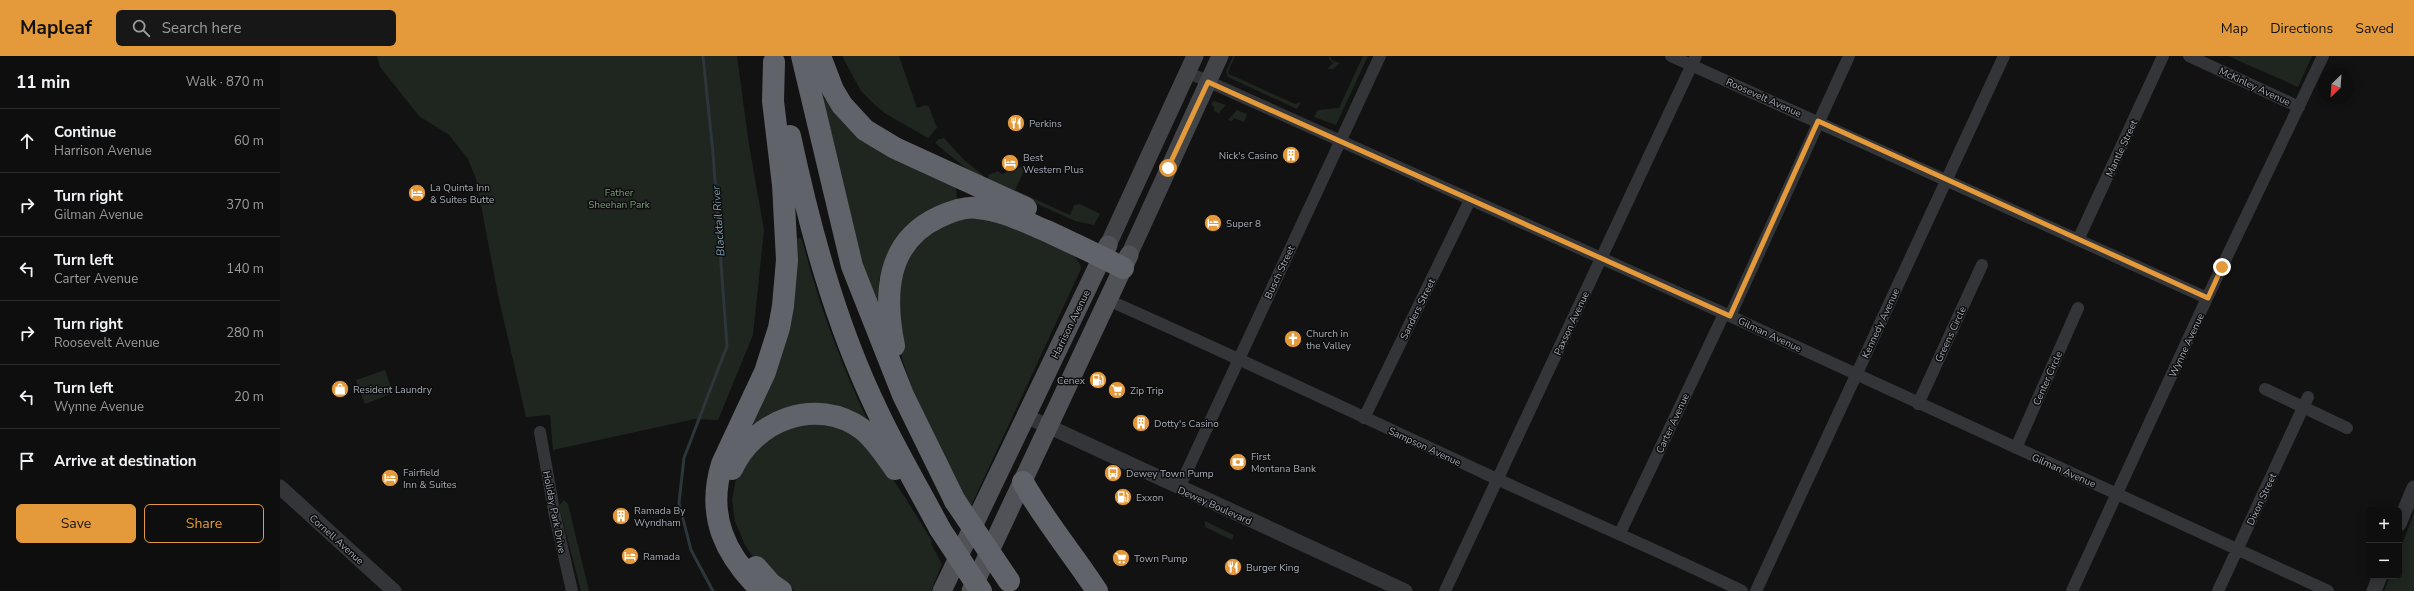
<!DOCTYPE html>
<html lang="en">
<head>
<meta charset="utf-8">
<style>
  :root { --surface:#0e0e0e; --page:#171717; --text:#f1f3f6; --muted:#9b9c9e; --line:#2e2e2e; --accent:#e49a3a }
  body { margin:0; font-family:"Nunito Sans",sans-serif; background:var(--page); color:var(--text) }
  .controls { position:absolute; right:12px; bottom:12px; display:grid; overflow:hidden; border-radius:6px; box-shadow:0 2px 10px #0003 }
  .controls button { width:36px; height:36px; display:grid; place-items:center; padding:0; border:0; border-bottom:1px solid var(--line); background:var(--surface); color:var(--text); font:20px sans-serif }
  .compass { position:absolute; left:2038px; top:12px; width:36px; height:36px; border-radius:50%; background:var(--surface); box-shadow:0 2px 10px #0003; rotate:205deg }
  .stop { position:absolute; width:12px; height:12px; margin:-9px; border:3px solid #e49a3a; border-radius:50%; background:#fff }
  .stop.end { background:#e49a3a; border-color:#fff; box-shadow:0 1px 4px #0008 }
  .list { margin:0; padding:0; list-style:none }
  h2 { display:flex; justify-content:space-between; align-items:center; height:52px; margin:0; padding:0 16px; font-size:17px }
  h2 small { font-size:13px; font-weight:400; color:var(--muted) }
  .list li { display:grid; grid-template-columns:26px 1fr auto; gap:12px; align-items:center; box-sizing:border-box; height:64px; padding:0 16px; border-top:1px solid var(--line) }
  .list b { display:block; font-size:15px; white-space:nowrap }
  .list p { margin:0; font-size:13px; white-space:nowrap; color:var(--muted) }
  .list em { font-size:13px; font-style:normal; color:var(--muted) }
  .actions { display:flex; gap:8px; padding:12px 16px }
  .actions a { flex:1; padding:9px 0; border:1px solid var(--accent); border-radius:6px; text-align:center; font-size:14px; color:var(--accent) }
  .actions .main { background:var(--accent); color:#111 }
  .icon { flex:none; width:22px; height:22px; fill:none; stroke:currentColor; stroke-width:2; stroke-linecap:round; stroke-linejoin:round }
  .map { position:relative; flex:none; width:2134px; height:535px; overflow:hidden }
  header { display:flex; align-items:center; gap:24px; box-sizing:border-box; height:56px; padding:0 20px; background:var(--accent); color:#111 }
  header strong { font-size:19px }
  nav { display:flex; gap:22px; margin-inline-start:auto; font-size:14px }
  .search { width:280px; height:36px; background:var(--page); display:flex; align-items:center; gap:10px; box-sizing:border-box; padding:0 14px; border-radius:6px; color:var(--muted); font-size:15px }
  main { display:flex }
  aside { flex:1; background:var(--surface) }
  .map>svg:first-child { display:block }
  .green { fill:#1f261f }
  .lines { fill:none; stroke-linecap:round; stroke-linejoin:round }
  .stream { stroke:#2c363b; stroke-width:3 }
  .minor { stroke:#333538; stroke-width:12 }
  .tertiary { stroke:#333538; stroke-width:15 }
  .secondary { stroke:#424448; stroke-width:17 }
  .primary { stroke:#505257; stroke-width:19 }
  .motorway { stroke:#606369; stroke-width:22 }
  .motorway-bridge { stroke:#606369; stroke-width:22 }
  .route { stroke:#e49a3a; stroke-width:5 }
  .labels { text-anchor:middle; stroke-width:3; stroke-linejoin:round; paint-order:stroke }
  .street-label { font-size:10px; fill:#a4aab3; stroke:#0d0d0e }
  .poi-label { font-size:10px; fill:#a4aab3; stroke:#0d0d0e; text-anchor:start }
  .park-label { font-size:10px; fill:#7e9d7d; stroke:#0d0d0e }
  .water-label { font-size:11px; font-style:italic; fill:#7d9bac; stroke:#0d0d0e }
</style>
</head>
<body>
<header>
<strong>Mapleaf</strong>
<div class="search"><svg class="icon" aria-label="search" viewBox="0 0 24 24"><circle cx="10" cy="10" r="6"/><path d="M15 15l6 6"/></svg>Search here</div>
<nav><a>Map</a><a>Directions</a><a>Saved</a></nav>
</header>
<main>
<aside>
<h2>11 min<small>Walk · 870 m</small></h2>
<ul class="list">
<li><svg class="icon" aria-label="ahead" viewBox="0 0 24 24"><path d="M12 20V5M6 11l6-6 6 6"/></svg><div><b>Continue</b><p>Harrison Avenue</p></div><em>60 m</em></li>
<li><svg class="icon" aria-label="right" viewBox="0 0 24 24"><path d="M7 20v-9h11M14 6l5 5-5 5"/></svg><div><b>Turn right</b><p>Gilman Avenue</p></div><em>370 m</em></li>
<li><svg class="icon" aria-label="left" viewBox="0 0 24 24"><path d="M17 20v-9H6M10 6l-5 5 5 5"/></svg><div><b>Turn left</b><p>Carter Avenue</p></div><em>140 m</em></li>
<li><svg class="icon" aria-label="right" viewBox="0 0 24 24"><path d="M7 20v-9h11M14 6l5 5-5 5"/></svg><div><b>Turn right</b><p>Roosevelt Avenue</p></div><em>280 m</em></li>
<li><svg class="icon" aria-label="left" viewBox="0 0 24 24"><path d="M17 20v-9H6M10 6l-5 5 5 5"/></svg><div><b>Turn left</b><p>Wynne Avenue</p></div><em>20 m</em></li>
<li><svg class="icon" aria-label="arrive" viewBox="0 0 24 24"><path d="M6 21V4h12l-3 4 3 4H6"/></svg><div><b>Arrive at destination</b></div></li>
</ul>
<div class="actions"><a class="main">Save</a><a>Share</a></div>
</aside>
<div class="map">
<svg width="2134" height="535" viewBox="0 0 2134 535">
  <rect width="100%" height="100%" fill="#121213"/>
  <path class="green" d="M97 0H457L469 89 484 174 473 279 438 364 415 363 273 394 270 359 246 361 218 239 196 123 188 103 169 79 139 60 100 11Z
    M562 0H619L637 52 646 49 649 51 657 72 648 82 606 58 595 49 581 35Z
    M953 0H955L948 16 949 18 1015 48 1021 46 1017 53 948 21 946 16Z
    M1049 0 1053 5 1060 7 1053 13H1047L1053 7 1049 3Z
    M1083 0H1088L1056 69 1034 61 1038 54 1059 52Z
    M1948 0H2032L2018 31Z
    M543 42 671 126 676 132 677 143 610 193 599 224V249L588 232Z
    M934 45 946 49 939 57 934 55V51L931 48Z
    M957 54 967 58 964 66 954 62 952 65 948 64Z
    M664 82 684 104 703 119 704 123 683 110 655 87 659 83Z
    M741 109 744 115 735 134 790 159 794 149 800 148 820 158 814 169 795 165 709 126 708 119 718 115 722 118 741 111Z
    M679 161 717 162 792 197 800 208 801 213 690 452 679 434 680 430 639 353 623 306 612 258 613 224 643 178Z
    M518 182H521L523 187C539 250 562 310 589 368L488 360 475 368 472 367 515 184Z
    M105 314 113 337 85 348 76 324Z
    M537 365C547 368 560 370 569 375 598 392 633 455 652 485L651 488 662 508 651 535H515L486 515 472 500 464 487 455 465 452 444 458 412 490 377Z
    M284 444 288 448 309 535H301L279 450Z
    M2134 457V535H2104L2110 520H2119V496Z
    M925 465 954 479 952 484 925 471Z"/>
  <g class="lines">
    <path class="stream" d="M423 0 433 97 447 290 404 402 399 447 411 494 433 535"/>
    <path class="minor" d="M1391 0 1927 242
      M1909 0 2019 51
      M907 16 1450 260 2048 535
      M1798 184 1883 0
      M828 244C954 300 1079 359 1204 417 1290 457 1377 494 1462 535
      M1450 260 1569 0
      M1985 333 2067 372
      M1638 348 1702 209
      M1084 362 1190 144
      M260 376 275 460 292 535
      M1736 392 1798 252
      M899 432 1100 0
      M1340 477 1444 258
      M1165 535 1416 0
      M1476 535 1724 0
      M1792 535 1927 242 2043 0
      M1938 535 2028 341"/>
    <path class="tertiary" d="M746 360 1125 535
      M0 431 114 535
      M2119 468 2134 432
      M2094 535 2100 520"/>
    <path class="secondary" d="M828 189 915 0
      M849 199 940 0"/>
    <path class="primary" d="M662 535 828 189
      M691 535 849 199"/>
    <path class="motorway" d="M522 0 572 210 623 339 675 445
      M540 0 553 34 562 49 585 74 615 92 746 152
      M510 80C530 173 555 266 596 352 615 393 639 433 660 473
      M614 290C604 240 605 186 659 161 670 156 685 150 697 152 723 154 745 166 769 176 794 188 819 199 843 212
      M452 413C474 364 536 340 582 373 595 383 605 399 615 413
      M743 426C764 464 793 498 817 535
      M476 511 491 528 501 535
      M482 535C445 499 426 460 442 408L485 316 499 272 503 250 507 204 503 129 493 45 494 6"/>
    <path class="motorway-bridge" d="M675 445 729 525
      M660 473 701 535"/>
  </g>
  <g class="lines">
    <path class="route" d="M888 112 928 26 1450 260 1538 65 1928 242 1942 211"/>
  </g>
  <defs>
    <symbol id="restaurant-disc" viewBox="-11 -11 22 22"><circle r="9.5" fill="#e49a3a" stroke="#0d0d0e"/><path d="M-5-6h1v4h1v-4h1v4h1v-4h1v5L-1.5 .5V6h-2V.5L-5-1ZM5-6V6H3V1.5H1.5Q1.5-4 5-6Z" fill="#fff"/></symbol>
    <symbol id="building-disc" viewBox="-11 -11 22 22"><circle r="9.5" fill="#e49a3a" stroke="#0d0d0e"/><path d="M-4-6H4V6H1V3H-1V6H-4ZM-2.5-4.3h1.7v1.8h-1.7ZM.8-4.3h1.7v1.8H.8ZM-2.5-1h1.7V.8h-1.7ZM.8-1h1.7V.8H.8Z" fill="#fff"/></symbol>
    <symbol id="hotel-disc" viewBox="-11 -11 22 22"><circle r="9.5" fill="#e49a3a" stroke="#0d0d0e"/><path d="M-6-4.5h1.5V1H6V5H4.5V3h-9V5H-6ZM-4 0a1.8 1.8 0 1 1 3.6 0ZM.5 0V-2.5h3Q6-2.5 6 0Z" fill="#fff"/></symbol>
    <symbol id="church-disc" viewBox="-11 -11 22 22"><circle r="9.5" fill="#e49a3a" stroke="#0d0d0e"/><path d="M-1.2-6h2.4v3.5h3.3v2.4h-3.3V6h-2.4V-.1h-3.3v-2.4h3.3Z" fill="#fff"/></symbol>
    <symbol id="fuel-disc" viewBox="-11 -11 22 22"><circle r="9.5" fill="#e49a3a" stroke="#0d0d0e"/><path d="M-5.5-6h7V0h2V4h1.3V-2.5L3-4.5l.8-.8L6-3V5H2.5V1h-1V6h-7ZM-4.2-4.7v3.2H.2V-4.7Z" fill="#fff"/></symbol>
    <symbol id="shop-disc" viewBox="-11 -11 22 22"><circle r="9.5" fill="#e49a3a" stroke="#0d0d0e"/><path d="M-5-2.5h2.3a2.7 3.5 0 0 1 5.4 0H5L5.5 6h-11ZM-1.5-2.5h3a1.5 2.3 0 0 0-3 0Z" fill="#fff"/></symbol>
    <symbol id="supermarket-disc" viewBox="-11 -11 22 22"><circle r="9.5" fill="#e49a3a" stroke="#0d0d0e"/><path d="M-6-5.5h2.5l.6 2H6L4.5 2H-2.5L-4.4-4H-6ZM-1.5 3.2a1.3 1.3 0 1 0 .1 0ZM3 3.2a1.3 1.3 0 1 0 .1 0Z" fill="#fff"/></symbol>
    <symbol id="bank-disc" viewBox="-11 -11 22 22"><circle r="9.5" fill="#e49a3a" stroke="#0d0d0e"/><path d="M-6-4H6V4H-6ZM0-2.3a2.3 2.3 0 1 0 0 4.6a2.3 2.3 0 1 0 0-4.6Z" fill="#fff"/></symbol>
    <symbol id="bus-disc" viewBox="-11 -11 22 22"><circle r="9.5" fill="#e49a3a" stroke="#0d0d0e"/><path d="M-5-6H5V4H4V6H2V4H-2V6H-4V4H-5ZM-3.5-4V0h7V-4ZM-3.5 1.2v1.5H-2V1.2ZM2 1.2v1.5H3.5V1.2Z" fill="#fff"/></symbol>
  </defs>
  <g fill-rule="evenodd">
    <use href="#restaurant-disc" x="726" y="57" width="20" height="20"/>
    <use href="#building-disc" x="1001" y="89" width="20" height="20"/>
    <use href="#hotel-disc" x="720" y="97" width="20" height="20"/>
    <use href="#hotel-disc" x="127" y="127" width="20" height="20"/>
    <use href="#hotel-disc" x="923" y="157" width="20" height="20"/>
    <use href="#church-disc" x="1003" y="273" width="20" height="20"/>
    <use href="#fuel-disc" x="808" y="314" width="20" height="20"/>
    <use href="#shop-disc" x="50" y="323" width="20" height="20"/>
    <use href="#supermarket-disc" x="827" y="324" width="20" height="20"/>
    <use href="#building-disc" x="851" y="357" width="20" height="20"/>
    <use href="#bank-disc" x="948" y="396" width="20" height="20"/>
    <use href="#bus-disc" x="823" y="407" width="20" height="20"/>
    <use href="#hotel-disc" x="100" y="412" width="20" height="20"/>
    <use href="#fuel-disc" x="833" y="431" width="20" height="20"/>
    <use href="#building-disc" x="331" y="450" width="20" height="20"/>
    <use href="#hotel-disc" x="340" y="490" width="20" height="20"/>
    <use href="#supermarket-disc" x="831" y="492" width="20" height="20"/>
    <use href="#restaurant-disc" x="943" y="501" width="20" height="20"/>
  </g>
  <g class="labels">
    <g class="street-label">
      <text transform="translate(1975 30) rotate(25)" y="4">McKinley Avenue</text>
      <text transform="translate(1484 41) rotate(24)" y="4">Roosevelt Avenue</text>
      <text transform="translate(1841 92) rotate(-65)" y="4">Mantle Street</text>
      <text transform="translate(999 216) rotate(-65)" y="4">Busch Street</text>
      <text transform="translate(1137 253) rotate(-64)" y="4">Sanders Street</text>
      <text transform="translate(1291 267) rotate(-65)" y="4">Paxson Avenue</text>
      <text transform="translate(1600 267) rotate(-65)" y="4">Kennedy Avenue</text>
      <text transform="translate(790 268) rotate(-64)" y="4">Harrison Avenue</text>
      <text transform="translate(1490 278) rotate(25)" y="4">Gilman Avenue</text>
      <text transform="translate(1670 278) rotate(-65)" y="4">Greens Circle</text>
      <text transform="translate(1906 289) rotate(-65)" y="4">Wynne Avenue</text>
      <text transform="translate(1767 322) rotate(-66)" y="4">Center Circle</text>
      <text transform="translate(1392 367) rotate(-65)" y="4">Carter Avenue</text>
      <text transform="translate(1145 390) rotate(25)" y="4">Sampson Avenue</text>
      <text transform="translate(1784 414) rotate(24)" y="4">Gilman Avenue</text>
      <text transform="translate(1981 443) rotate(-65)" y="4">Dixon Street</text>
      <text transform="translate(935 449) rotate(24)" y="4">Dewey Boulevard</text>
      <text transform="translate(275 456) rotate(79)" y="4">Holiday Park Drive</text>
      <text transform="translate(57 483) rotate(42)" y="4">Cornell Avenue</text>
    </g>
    <g class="poi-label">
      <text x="749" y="71">Perkins</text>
      <text x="998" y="103" text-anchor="end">Nick's Casino</text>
      <text x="743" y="105">Best<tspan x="743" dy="12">Western Plus</tspan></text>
      <text x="150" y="135">La Quinta Inn<tspan x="150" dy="12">&amp; Suites Butte</tspan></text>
      <text x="946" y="171">Super 8</text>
      <text x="1026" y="281">Church in<tspan x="1026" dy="12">the Valley</tspan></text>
      <text x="805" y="328" text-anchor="end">Cenex</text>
      <text x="73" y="337">Resident Laundry</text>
      <text x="850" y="338">Zip Trip</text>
      <text x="874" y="371">Dotty's Casino</text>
      <text x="971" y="404">First<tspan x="971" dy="12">Montana Bank</tspan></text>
      <text x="123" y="420">Fairfield<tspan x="123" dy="12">Inn &amp; Suites</tspan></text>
      <text x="846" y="421">Dewey Town Pump</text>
      <text x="856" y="445">Exxon</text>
      <text x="354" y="458">Ramada By<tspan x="354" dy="12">Wyndham</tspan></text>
      <text x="363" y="504">Ramada</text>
      <text x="854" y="506">Town Pump</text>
      <text x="966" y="515">Burger King</text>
    </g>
    <g class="park-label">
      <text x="339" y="140">Father<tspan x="339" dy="12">Sheehan Park</tspan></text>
    </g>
    <g class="water-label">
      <text transform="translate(438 165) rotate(-94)" y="4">Blacktail River</text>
    </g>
  </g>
</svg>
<div class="controls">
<button>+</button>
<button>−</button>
</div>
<svg class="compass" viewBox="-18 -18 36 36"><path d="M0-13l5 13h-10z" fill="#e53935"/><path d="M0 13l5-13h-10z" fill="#9b9c9e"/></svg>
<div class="stop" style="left:888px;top:112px"></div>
<div class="stop end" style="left:1942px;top:211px"></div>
</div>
</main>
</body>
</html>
